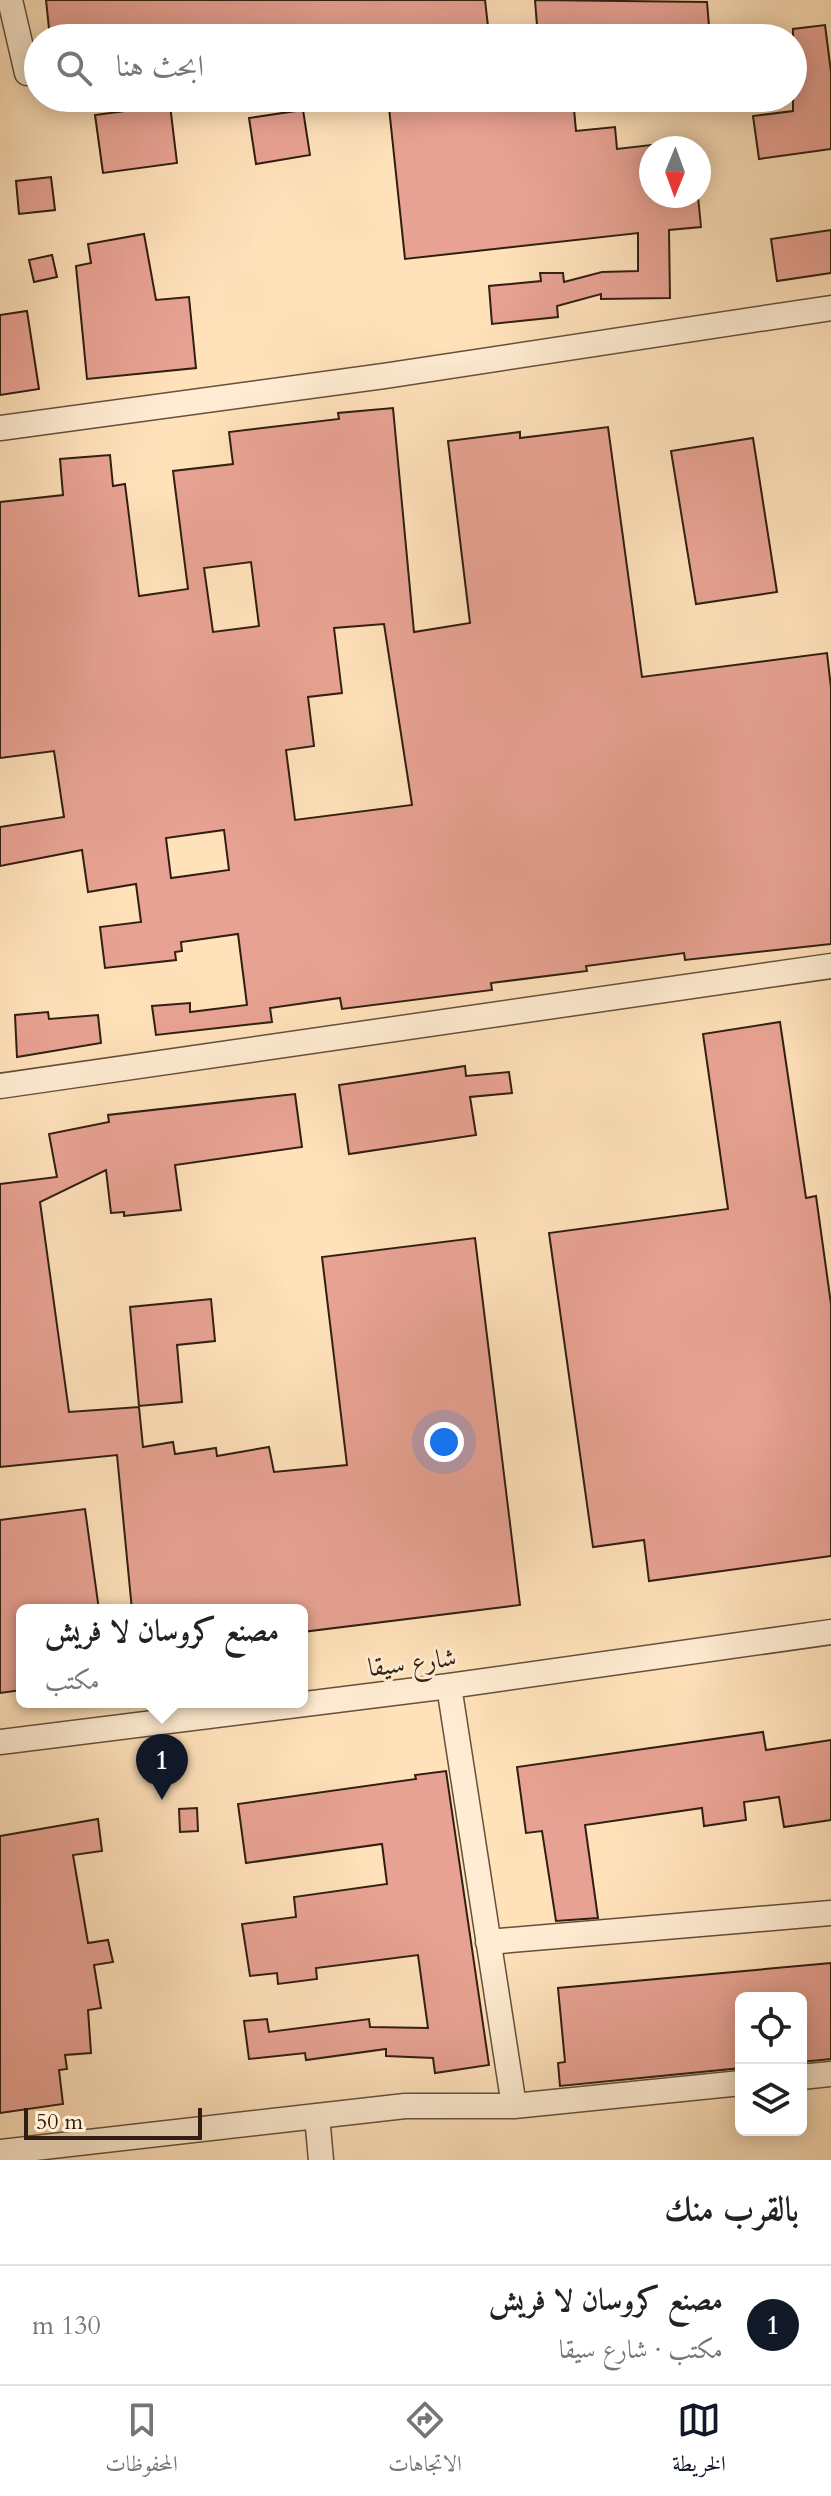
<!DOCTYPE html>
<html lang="ar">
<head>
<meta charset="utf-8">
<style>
  :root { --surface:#fff; --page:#f6f6f6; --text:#222; --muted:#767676; --line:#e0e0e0; --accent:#111827 }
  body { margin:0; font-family:Cardo,Amiri,serif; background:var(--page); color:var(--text); direction:rtl }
  .controls { position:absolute; right:24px; bottom:24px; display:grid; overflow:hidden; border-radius:12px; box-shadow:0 4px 20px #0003 }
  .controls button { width:72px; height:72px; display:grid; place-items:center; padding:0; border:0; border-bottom:2px solid var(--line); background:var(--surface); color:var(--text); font:40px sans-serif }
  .compass { position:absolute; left:639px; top:136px; width:72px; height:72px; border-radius:50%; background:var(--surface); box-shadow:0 4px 20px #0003; rotate:181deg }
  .scale { position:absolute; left:24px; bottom:20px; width:178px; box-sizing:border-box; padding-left:8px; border:4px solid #301f11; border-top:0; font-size:22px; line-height:28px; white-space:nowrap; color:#301f11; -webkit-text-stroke:6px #ffecd2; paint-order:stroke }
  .you { position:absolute; left:444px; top:1442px; width:28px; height:28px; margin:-20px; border:6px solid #fff; border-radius:50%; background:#1a73e8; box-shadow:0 0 0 12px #1a73e833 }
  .badge { display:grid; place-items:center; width:52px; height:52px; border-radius:50%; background:var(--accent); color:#fff; font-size:26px; font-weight:700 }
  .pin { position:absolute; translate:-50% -66px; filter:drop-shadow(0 2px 4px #0008) }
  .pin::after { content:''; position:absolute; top:42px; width:28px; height:24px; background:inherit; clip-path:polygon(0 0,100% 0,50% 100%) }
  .popup { position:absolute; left:16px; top:1604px; width:292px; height:104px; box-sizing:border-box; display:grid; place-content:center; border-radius:12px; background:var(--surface); filter:drop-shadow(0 2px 6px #0005); font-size:26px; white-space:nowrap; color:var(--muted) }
  .popup b { font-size:30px; color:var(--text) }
  .popup::after { content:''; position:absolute; left:50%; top:100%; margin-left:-16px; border:16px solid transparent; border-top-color:var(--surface) }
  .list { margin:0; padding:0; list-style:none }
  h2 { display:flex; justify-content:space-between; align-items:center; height:104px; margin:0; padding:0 32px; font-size:34px }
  h2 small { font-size:26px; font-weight:400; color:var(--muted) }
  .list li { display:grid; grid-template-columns:52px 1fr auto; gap:24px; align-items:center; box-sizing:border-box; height:120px; padding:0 32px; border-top:2px solid var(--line) }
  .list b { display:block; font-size:30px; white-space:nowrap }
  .list p { margin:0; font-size:26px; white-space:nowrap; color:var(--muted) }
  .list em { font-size:26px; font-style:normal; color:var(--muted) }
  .icon { flex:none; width:44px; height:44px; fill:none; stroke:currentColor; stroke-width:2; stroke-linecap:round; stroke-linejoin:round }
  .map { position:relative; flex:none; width:831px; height:2160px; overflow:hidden; direction:ltr }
  .search { position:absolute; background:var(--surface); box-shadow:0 4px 20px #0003; left:24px; right:24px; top:24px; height:88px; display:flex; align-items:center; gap:20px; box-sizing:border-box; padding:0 28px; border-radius:44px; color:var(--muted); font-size:30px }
  .sheet { height:224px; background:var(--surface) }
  nav { display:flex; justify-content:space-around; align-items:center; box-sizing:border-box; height:112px; border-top:2px solid var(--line); background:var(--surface); font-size:22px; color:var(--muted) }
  nav a { display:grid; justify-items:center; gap:4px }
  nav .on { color:var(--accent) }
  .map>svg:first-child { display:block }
  .building { fill:#e8a293; stroke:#301f11; stroke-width:2; fill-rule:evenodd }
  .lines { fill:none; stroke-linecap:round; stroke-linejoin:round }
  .minor-casing { stroke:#64503b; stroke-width:27 }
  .minor { stroke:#ffecd2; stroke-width:24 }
  .labels { text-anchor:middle; stroke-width:6; stroke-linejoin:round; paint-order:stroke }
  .street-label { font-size:26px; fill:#301f11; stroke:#ffecd2 }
</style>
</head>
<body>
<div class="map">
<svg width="831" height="2160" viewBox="0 0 831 2160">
  <rect width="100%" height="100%" fill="#ffe1ba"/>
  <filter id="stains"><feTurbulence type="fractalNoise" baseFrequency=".0025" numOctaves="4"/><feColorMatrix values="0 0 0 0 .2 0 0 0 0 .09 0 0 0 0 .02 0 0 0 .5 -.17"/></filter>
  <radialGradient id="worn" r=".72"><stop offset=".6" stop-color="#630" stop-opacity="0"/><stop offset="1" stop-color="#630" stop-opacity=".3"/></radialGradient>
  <path class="building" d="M46 0H485L489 35 92 38 91 34 50 38Z
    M535 0 707 2 710 38H538Z
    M825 25 831 72V149L759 159 753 116 793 111V29Z
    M388 98H573L576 131 615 127 617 149 651 145V196H698L701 227 669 230 670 298 601 299V294L557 306 558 317 492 324 489 286 541 281 540 273H563L564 282 602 272 638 271V233L405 259Z
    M170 105 177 163 103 173 95 115Z
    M303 110 310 155 256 164 249 118Z
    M51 177 55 210 19 214 16 181Z
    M831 230V273L777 281 771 239Z
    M144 234 156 300 189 297 196 368 87 379 76 266 91 263 88 244Z
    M52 255 57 277 34 282 29 260Z
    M27 311 39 389 0 395V315Z
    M393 408 414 632 470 623 448 441 520 432V438L608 427 642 677 827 653 831 688V944L685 960 684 953 586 966 587 971 491 983 492 990 342 1009 340 998 270 1008 272 1022 156 1035 152 1006 190 1003V1012L247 1005 238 934 181 942 182 951 175 952 176 960 105 968 100 927 141 922 136 884 88 892 82 850 0 866V827L64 817 54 751 0 758V502L63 495 60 459 110 455 113 486 125 484 139 596 188 589 173 471 233 464 229 432 339 419 338 413ZM251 562 259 626 213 632 204 568ZM384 624 412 805 295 820 286 750 314 746 308 697 342 693 334 628ZM224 830 229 870 171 878 166 838Z
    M753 438 777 592 696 604 671 451Z
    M48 1012 49 1019 98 1015 101 1043 17 1057 15 1015Z
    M780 1022 806 1198 816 1196 831 1304V1556L649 1581 644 1540 593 1547 549 1233 728 1209 703 1034Z
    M465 1066 466 1076 509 1072 512 1093 470 1097 476 1135 349 1154 339 1085Z
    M295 1094 302 1147 175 1165 181 1210 124 1216V1212L111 1213 106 1170 40 1202 69 1412 139 1407 143 1447 173 1442 175 1454 216 1448 217 1456 269 1447 274 1472 347 1465 322 1257 475 1238 520 1605 302 1632V1610H132L117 1455 0 1467V1184L57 1177 49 1134 109 1122 108 1115Z
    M211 1299 215 1341 177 1345 182 1402 139 1406 130 1307Z
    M85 1509 99 1610H22V1690L0 1693V1520Z
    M763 1732 766 1750 831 1740V1820L784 1827 779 1797 744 1802 746 1820 704 1826 702 1808 585 1825 598 1918 556 1921 542 1831 526 1833 517 1767Z
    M446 1771 489 2065 435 2073 433 2058 386 2056V2049L306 2060 305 2053 249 2059 244 2021 267 2019 269 2032 369 2019 370 2027 428 2028 418 1955 316 1968 317 1979 278 1984 277 1973 250 1976 242 1924 296 1917 294 1897 387 1884 382 1844 246 1863 238 1804 416 1779 415 1775Z
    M197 1808 198 1831 180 1832 179 1809Z
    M98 1819 102 1851 73 1855 88 1943 108 1940 113 1962 94 1965 101 2008 88 2010 91 2053 65 2055 67 2069 59 2070 63 2104 0 2113V1836Z
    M831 1963V2059L801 2062V1998H741V2068L560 2086 558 2063 565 2062 558 1988Z"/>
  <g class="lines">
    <defs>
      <path id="minor" d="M10 0 27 73
        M0 428 384 376 831 308
        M0 1086 831 966
        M449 1686 514 2106
        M0 1742 449 1686 831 1632
        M488 1942 831 1913
        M801 2077 831 2074
        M317 2116 321 2160
        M0 2152 405 2106H514L741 2083"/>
    </defs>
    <use href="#minor" class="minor-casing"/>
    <use href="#minor" class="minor"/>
  </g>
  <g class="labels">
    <g class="street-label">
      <text transform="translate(412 1662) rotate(-7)" y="9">شارع سيقا</text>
    </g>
  </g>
  <rect width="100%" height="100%" filter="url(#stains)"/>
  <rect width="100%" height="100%" fill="url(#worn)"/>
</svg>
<div class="controls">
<button><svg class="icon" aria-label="locate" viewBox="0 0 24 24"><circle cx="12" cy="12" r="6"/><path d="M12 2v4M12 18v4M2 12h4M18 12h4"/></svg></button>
<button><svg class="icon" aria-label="layers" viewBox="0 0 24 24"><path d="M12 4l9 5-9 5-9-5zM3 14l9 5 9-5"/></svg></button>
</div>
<svg class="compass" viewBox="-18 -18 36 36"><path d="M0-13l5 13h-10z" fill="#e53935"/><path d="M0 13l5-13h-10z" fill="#767676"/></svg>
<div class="scale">50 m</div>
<div class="you"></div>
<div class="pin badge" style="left:162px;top:1800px">1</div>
<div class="popup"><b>مصنع كروسان لا فريش</b>مكتب</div>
<div class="search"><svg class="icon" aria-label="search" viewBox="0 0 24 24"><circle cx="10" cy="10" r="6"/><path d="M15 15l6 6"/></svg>ابحث هنا</div>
</div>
<section class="sheet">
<h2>بالقرب منك<small></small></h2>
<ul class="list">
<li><span class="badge">1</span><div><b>مصنع كروسان لا فريش</b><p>مكتب · شارع سيقا</p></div><em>130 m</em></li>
</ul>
</section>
<nav>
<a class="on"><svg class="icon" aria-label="map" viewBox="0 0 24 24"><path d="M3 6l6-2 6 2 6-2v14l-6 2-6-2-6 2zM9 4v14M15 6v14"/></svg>الخريطة</a>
<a><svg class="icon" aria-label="directions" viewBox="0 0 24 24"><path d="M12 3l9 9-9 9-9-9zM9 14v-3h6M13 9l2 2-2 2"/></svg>الاتجاهات</a>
<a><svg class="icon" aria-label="saved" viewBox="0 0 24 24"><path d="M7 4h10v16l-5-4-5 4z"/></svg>المحفوظات</a>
</nav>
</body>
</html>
